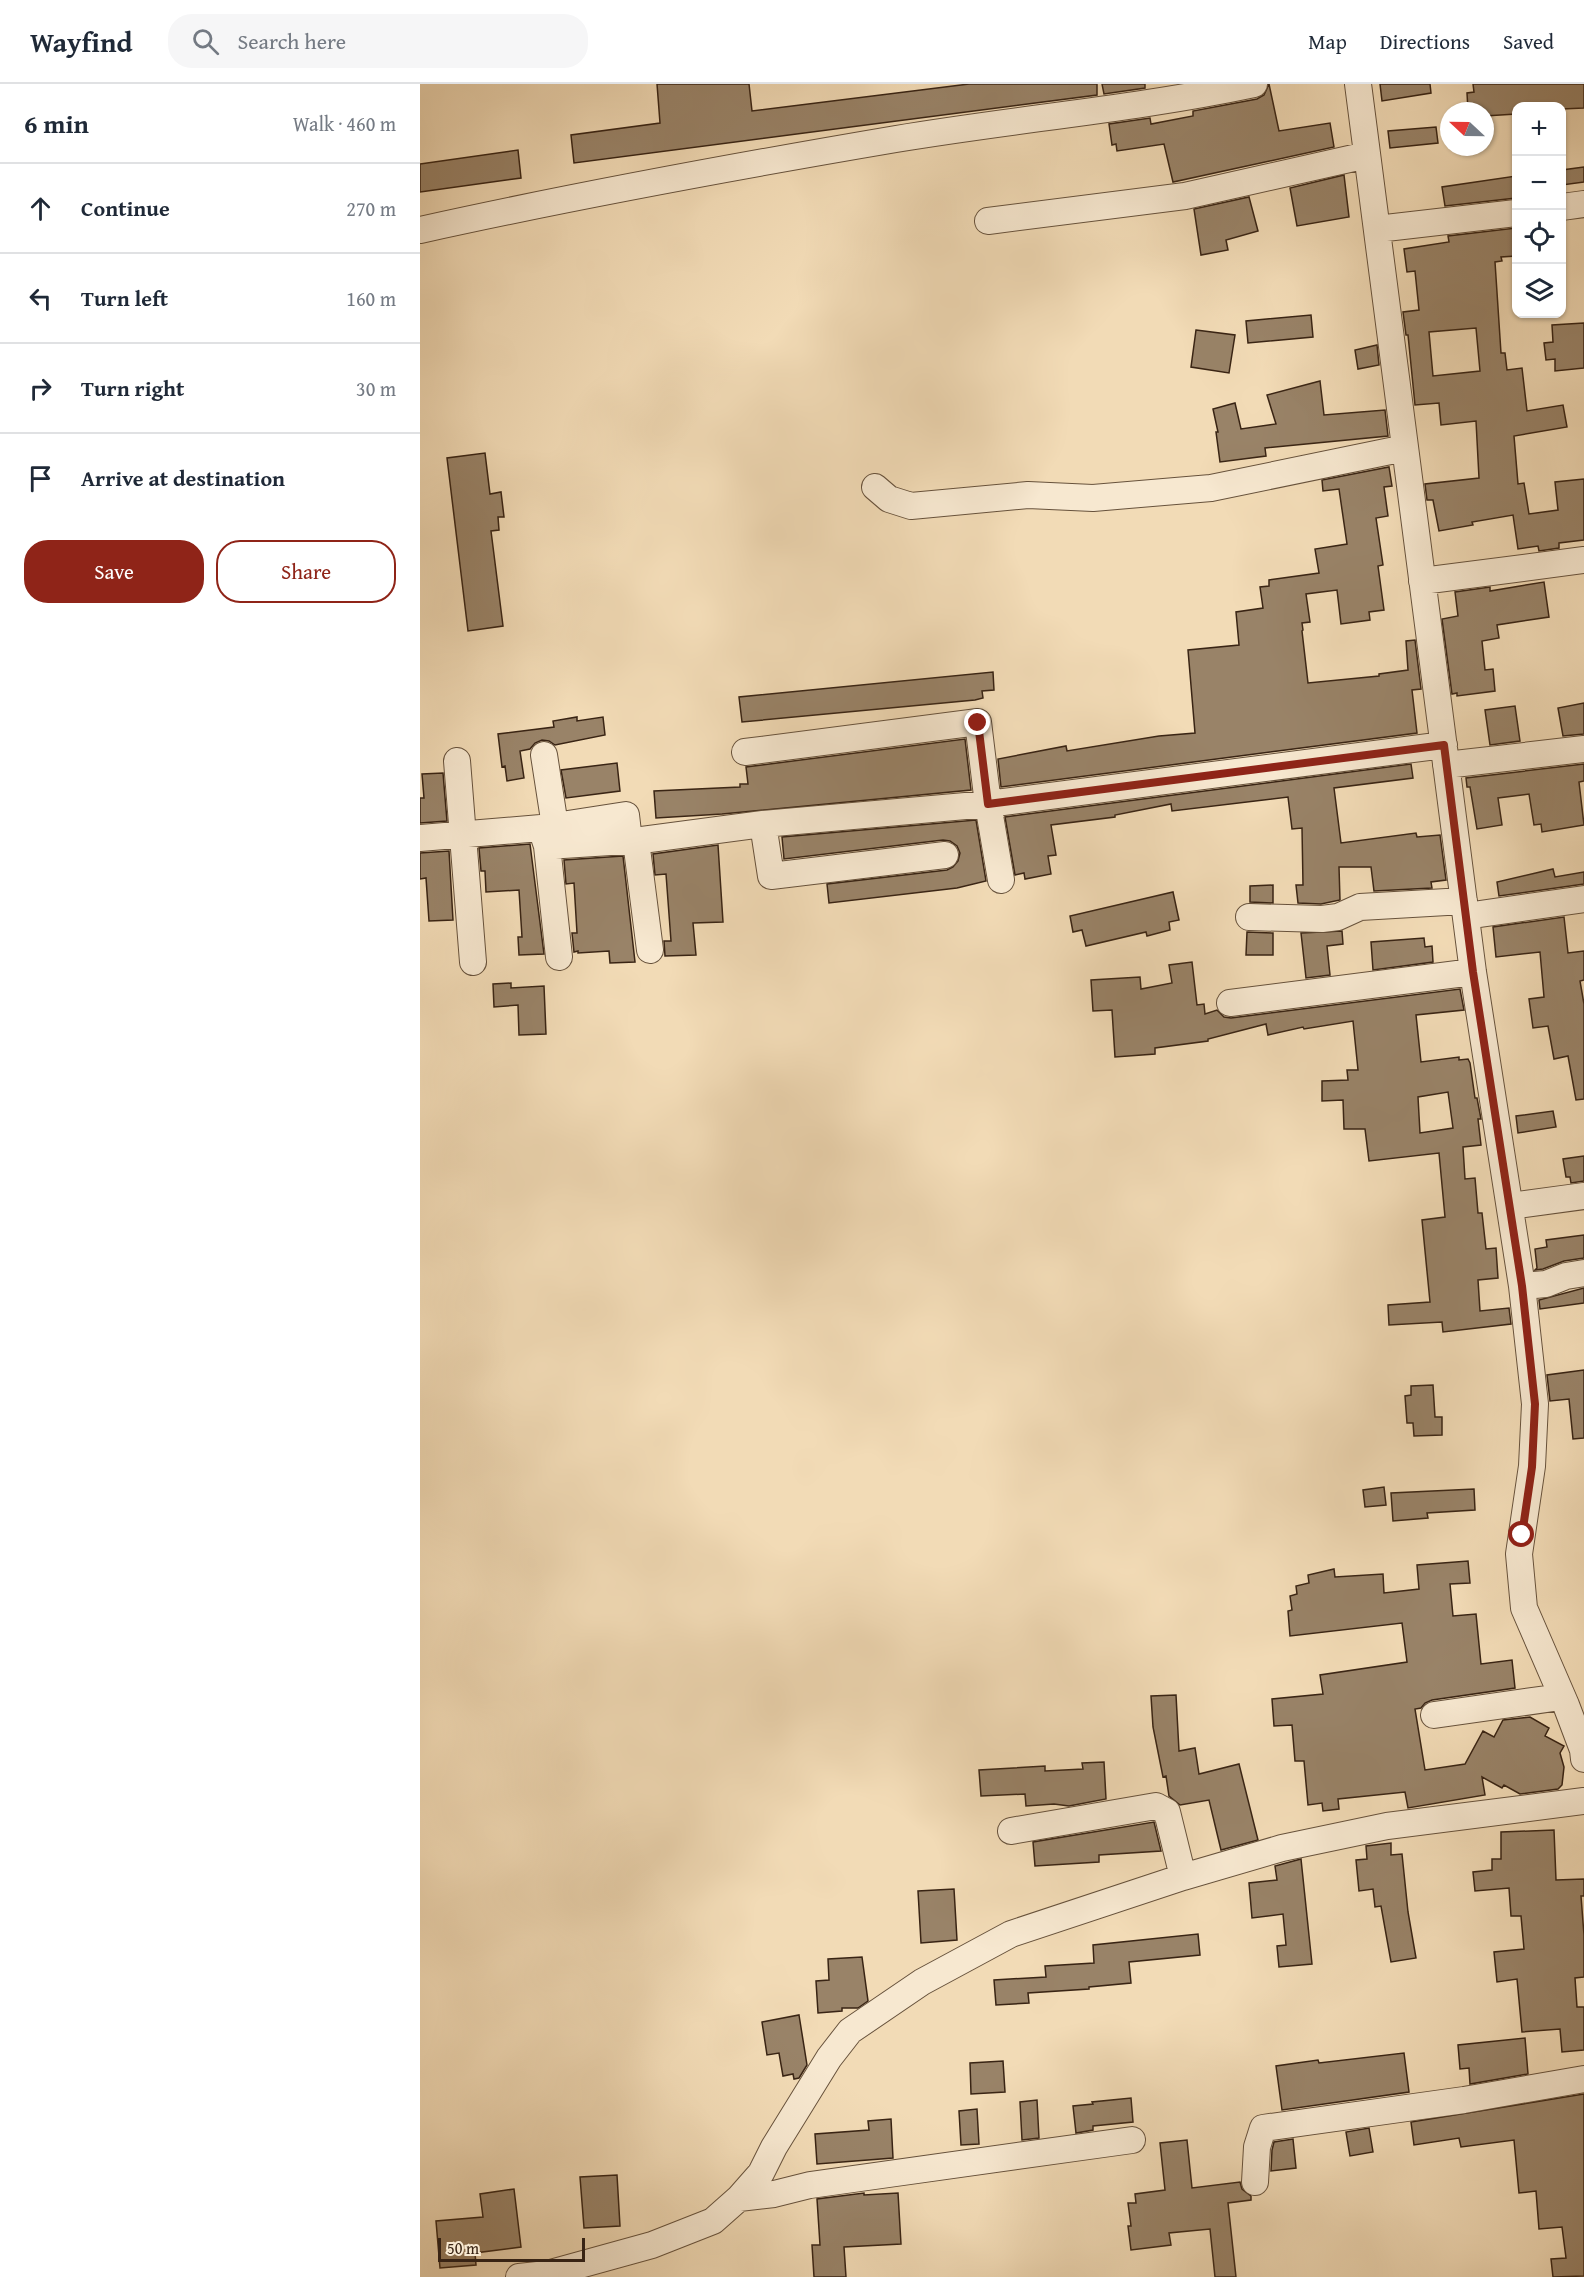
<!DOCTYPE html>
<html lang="en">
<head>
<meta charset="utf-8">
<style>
  :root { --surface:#fff; --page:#f6f6f7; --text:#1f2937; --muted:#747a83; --line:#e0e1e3; --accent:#8f2418 }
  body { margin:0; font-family:"Gentium Book Plus",serif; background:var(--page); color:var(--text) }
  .controls { position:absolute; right:18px; top:18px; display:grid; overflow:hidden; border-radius:12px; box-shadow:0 2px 4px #0004 }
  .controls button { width:54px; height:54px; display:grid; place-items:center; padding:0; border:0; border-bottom:2px solid var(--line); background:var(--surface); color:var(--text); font:30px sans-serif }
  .compass { position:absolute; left:1020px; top:18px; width:54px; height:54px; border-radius:50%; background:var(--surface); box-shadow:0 2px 4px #0004; rotate:292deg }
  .scale { position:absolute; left:18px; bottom:15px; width:147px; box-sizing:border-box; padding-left:6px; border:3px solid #392414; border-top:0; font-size:16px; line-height:21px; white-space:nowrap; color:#392414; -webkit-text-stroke:4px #f7e8d0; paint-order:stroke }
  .stop { position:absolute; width:18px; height:18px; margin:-14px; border:4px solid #8f2418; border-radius:50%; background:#fff }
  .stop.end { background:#8f2418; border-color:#fff; box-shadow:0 2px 6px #0008 }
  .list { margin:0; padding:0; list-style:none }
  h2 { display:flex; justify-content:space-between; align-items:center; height:78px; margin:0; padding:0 24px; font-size:26px }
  h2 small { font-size:20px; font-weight:400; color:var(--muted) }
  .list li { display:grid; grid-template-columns:39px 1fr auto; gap:18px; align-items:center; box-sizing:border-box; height:90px; padding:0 24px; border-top:2px solid var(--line) }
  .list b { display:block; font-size:22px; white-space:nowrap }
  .list em { font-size:20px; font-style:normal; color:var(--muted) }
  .actions { display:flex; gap:12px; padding:18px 24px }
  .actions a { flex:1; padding:14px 0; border:2px solid var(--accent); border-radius:24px; text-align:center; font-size:21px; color:var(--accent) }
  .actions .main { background:var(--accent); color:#fff }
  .icon { flex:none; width:33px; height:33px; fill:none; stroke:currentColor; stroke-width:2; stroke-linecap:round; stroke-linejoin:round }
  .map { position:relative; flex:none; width:1164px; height:2193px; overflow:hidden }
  header { display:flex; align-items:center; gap:36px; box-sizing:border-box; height:84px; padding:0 30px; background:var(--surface); border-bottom:2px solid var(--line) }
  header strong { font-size:28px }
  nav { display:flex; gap:33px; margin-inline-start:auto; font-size:21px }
  .search { width:420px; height:54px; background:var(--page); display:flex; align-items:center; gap:15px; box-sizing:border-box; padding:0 21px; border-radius:24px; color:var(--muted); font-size:22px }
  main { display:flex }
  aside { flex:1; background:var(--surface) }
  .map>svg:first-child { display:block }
  .building { fill:#998368; stroke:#392414; stroke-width:1.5; fill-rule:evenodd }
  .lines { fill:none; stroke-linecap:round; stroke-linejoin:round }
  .minor-casing { stroke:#67523c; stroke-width:28 }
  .minor { stroke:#f7e8d0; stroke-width:26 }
  .route { stroke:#8f2418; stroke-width:8 }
</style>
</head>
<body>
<header>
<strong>Wayfind</strong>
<div class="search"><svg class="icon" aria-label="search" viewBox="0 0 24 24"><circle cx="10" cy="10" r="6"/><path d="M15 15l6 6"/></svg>Search here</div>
<nav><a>Map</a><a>Directions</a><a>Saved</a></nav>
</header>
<main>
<aside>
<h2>6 min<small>Walk · 460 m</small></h2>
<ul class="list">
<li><svg class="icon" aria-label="ahead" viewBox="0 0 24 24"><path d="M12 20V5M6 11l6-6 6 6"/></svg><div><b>Continue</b></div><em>270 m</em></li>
<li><svg class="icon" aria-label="left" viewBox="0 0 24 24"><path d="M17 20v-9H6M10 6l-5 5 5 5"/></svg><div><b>Turn left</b></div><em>160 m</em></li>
<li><svg class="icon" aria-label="right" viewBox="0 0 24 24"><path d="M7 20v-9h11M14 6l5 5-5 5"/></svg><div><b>Turn right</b></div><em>30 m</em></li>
<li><svg class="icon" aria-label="arrive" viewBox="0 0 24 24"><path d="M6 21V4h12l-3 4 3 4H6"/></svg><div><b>Arrive at destination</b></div></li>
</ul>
<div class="actions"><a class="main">Save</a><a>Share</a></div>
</aside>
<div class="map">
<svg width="1164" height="2193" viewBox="0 0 1164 2193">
  <rect width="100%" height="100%" fill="#f2dbb6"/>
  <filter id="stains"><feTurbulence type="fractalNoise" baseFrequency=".00333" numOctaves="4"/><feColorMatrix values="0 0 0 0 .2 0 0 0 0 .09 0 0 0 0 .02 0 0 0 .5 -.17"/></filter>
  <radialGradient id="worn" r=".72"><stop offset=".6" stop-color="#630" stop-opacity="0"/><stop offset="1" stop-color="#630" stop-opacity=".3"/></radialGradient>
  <path class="building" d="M237 0H329L332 27 549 0H677V11L154 79 151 51 240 39Z
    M682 0H725V4L684 10Z
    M849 0 859 47 910 39 914 63 753 98 744 60 697 67 696 60 692 61 689 40 730 34 731 40 773 32V27L837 15 844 11Z
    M960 0H1010L1011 9 962 17Z
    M1053 0H1164V24L1142 25V22H1096V30L1065 32V27H1048L1047 9 1054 8Z
    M1016 43 1018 59 970 64 968 47Z
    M98 66 101 94 0 108V80Z
    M1164 83V98L1142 101V86Z
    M924 91 929 133 877 142 870 104Z
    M1096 92V114L1025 122 1022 103Z
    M829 113 838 147 806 156 808 166 781 171 774 125Z
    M1096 144V172L1081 173 1082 177 1075 178 1081 269H1085L1087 286 1102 284 1107 327 1143 321 1147 343 1094 352 1098 400 1104 399 1109 430 1138 426 1135 398 1164 395V456L1139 459V464L1119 467 1118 462 1098 465 1093 431 1052 438 1053 441 1019 447 1013 416H1007L1005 400 1059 394 1056 337 1021 341 1019 319 995 321 988 251H986L983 228 999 226 995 187 987 188 984 165 1029 158 1028 152ZM1056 244 1060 287 1013 292 1009 248Z
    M891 231 893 253 828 259 826 237Z
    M1164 239V284L1135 287V275L1126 276 1124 259 1133 258 1132 241Z
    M776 246 815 251 809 289 771 283Z
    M957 261 959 281 938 285 935 266Z
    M900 297 904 331 965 326 968 352 845 364 846 372 800 378 796 348H798L793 325 815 319 821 345 856 340 847 311Z
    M65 369 70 410 81 408 84 433H78L79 446 71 447 83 542 48 547 27 374Z
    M969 383 972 402 964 403 968 432 956 434 963 481 958 482 964 526 949 528 950 536 921 540 917 506 886 510 890 538 882 539 883 546 882 547 888 599 959 592V590L988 586 986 557 995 556 1001 605 992 606 997 649 581 703 578 675 646 662 647 667 739 652 775 649 768 566 819 561 816 528 843 524 840 503 849 502V496L899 489 895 465 927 460 919 405 903 407 902 396Z
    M1124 498 1129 533 1077 541 1079 554 1062 557 1065 586 1073 585 1075 607 1037 612V609L1032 610 1022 535 1038 532 1035 508 1070 503V507Z
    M573 588 574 606 562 607 563 614 555 616 322 638 319 613Z
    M1164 619V650L1143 652 1138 624Z
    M1095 622 1100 657 1070 661 1065 626Z
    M157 633V637L183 633 185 651 135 661 129 657 122 656 115 659 110 665 100 667 104 694 87 697 85 682 82 683 78 650 134 643 133 637Z
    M545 655 551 706 302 730 236 734 234 707 320 703V700H328L326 683Z
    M197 679 200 707 146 714 141 686Z
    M991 680 993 694 914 704 921 759 996 749 997 753 1020 751 1026 796 1011 798 1012 804 954 807 951 783H919L920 816 901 820 878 819 876 801H883L882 744 872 745 868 713 752 727 751 720 695 731V733L631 741 636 771 628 772 631 790 605 795 604 789 595 791 585 733Z
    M1164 680V697L1159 698 1164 741 1122 748 1121 740 1114 741 1109 710 1078 714 1082 741 1057 745 1050 703H1047L1046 694Z
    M23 689 27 737 0 739V714H4L2 690Z
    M556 736 566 797 537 804 409 819 407 800 527 786 533 783 538 777 540 769 537 762 530 757 523 756 364 775 362 753Z
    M110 760 124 870 99 871 98 853H102L99 806 66 808 65 787H61L59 764Z
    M298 761 303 838 273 839 276 871 245 872 244 857H251L246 790 235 791 233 770Z
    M29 767 33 836 9 837 6 794 0 795V769Z
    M203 772 215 878 190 879 189 867 158 869V867L154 868 152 849H157L154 799 146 800 144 776Z
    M1133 785 1135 793 1164 788V800L1079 812 1077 798Z
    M853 801V819L830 818V802Z
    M753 808 759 836 749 838 750 846 727 852 726 848 666 862 662 846 653 848 650 832Z
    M1144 833 1148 869 1164 867V896L1160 897 1164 920V1015L1156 1016 1148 972 1134 975 1128 942 1113 944 1109 915 1124 913 1120 868 1076 873 1073 843Z
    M922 847 923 860 907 862 910 891 886 894 881 849Z
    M827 848 853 849V871H826Z
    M1004 854 1005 863 1012 862 1013 878 953 886 951 858Z
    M772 878 777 921 784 920 785 930 797 926 804 933 811 934 1040 905 1044 926 996 931 1001 978 1039 973V976L1048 975 1050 979 1055 1014H1057L1061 1035H1058L1061 1061 1043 1063 1045 1095 1055 1094 1058 1129H1062L1066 1165 1076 1164 1078 1194 1058 1196 1060 1227 1089 1224 1091 1240 1023 1248 1022 1238 969 1241 968 1221 1010 1218 1002 1136 1025 1133 1019 1069 949 1077 945 1045H924L923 1016 902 1017V997L928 996 927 986H938L933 937 884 945 883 943 848 951 846 940 788 955V957L735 964V970L695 973 692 926 673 927 671 896 720 893 721 905 752 899 749 881ZM1028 1008 1033 1044 1000 1049 998 1013Z
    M91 899V904L124 902 126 950 99 951 98 921 74 923 73 900Z
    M1133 1027 1136 1043 1098 1049 1096 1032Z
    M1164 1072V1097L1151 1099 1150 1093H1146L1143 1075Z
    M1164 1151V1174L1144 1177 1123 1185 1115 1186 1117 1184 1115 1165 1127 1163 1126 1156Z
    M1164 1204V1219L1120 1225 1119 1216Z
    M1164 1286V1354L1153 1355 1149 1315 1130 1317 1127 1291Z
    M1013 1301 1015 1333H1022V1351L994 1352 993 1339H987L985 1312 991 1311V1302Z
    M964 1403 966 1421 945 1423 943 1406Z
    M1054 1405 1055 1426 1007 1429 1008 1434 973 1437 971 1409Z
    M1048 1477 1050 1499 1030 1500 1033 1532 1056 1530 1061 1580 1092 1576 1095 1604 1012 1616 1005 1619 1001 1624 995 1625 1005 1686 1045 1680 1063 1647 1074 1653 1083 1636 1110 1633 1129 1644 1125 1652 1144 1662 1140 1669 1144 1683 1142 1701 1138 1705 1100 1710 1084 1701 1082 1704 1062 1693 1065 1711 988 1724 985 1708 918 1715 919 1725 903 1727 902 1719 888 1721 884 1677H875L872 1641 854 1642 852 1615 903 1610 900 1591 987 1578 982 1539 870 1552 868 1527 872 1526 870 1512 877 1510 876 1502 889 1499 888 1491 914 1485 915 1493 963 1490 964 1509 999 1505 997 1481Z
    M756 1611 759 1667 775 1664 779 1690 819 1680 838 1756 801 1766 789 1716 760 1721 749 1712 746 1692 743 1693 733 1643 731 1612Z
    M684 1678 686 1715 649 1722 634 1720 606 1722 605 1710 561 1712 559 1686 625 1682V1687L663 1685 662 1679Z
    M734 1738 741 1767 679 1771V1778L615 1782 613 1758Z
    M1134 1746 1136 1796 1164 1795V1812H1161L1164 1851V1893L1155 1894 1157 1923H1164V1966L1142 1968 1140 1945 1102 1948 1097 1895 1077 1898 1074 1868 1104 1865 1101 1832H1091L1089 1804 1055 1807 1053 1788 1072 1786V1775H1081V1748Z
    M971 1759V1771L982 1770 988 1828 996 1874 971 1878 961 1822 955 1823 953 1805 939 1807 936 1776 947 1775 946 1762Z
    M881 1775 892 1880 859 1883 857 1862 866 1861 863 1830 832 1834 829 1799 857 1796 855 1782Z
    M534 1805 537 1856 501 1859 498 1807Z
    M778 1850 780 1871 709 1878 711 1899 669 1903V1905L608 1909 609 1919 576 1921 574 1896 626 1893 625 1882 674 1879 673 1861Z
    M442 1873 448 1917 438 1924H422V1927L398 1929 396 1897 409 1896 408 1875Z
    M379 1931 387 1981 379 1994 374 1995 373 1990 363 1992 359 1969 347 1971 342 1938Z
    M1105 1954 1108 1990 1050 2000 1049 1984 1040 1985 1038 1961Z
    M984 1969 989 2008 862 2026 856 1982 898 1976 899 1979Z
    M583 1977 585 2008 551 2010 550 1979Z
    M1164 2010V2192L1133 2193 1131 2175 1146 2174 1142 2143 1119 2145 1116 2107 1099 2109 1094 2056 1041 2063 1039 2054 994 2061 991 2038Z
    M711 2014 713 2038 673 2042V2046L656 2049 653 2022 673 2020 672 2018Z
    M617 2016 619 2054 602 2056 600 2018Z
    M557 2025 559 2060 541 2061 539 2027Z
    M471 2035 473 2074 397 2080 395 2050 449 2046 448 2037Z
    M949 2044 953 2068 930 2072 926 2048Z
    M873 2055 876 2084 851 2087 852 2066 854 2058Z
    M767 2056 772 2104 820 2098 822 2105 831 2112V2116L808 2119 816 2193H795L790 2145 749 2149 751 2161 711 2166 708 2142H711L708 2119H716L715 2110 745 2106 740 2059Z
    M197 2091 200 2142 164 2144 160 2093Z
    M94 2105 101 2163 55 2169 56 2181 20 2184 16 2137 63 2133 60 2110Z
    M444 2109V2111L478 2109 481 2160 424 2163 426 2193H394L392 2161H400L397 2115Z"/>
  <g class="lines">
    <defs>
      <path id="minor" d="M938 0 1053 888 1102 1202 1115 1320 1112 1382 1099 1470 1104 1524 1146 1621 1163 1666 1164 1675
        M1142 123 1164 120
        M568 137 765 112 947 71
        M957 145 1096 129
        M0 146C158 111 317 82 476 55 595 35 716 25 834 0
        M455 403 469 415 491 422 608 411 673 414 791 404 985 364
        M1002 497 1164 476
        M325 668 558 638 568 720 581 796
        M37 677 53 878
        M1026 681 1164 665
        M343 740 351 792 525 771
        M135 742 206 731 209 757
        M121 744 135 742 124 671
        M0 754 121 744 127 762 222 756 343 740 568 720 1024 661
        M216 757 230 866
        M127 762 139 873
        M1046 832 1164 815
        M829 833 902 835 918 833 940 823 1044 817
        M810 919 1053 888
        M1090 1122 1164 1112
        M1102 1202 1126 1200 1146 1192 1164 1189
        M1014 1631 1141 1613
        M591 1747 736 1722 747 1728 763 1793
        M835 2098 837 2063 843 2044 1044 2016 1164 1995
        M319 2114 354 2110 390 2101 712 2056
        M99 2193 127 2190 232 2161 293 2137 319 2114 341 2089 354 2063 409 1974 430 1947 502 1898 591 1850 763 1793 862 1764 967 1742 1164 1717"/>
    </defs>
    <use href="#minor" class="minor-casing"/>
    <use href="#minor" class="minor"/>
  </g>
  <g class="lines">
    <path class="route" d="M558 639 568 720 1024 661 1053 888 1102 1202 1115 1320 1112 1383 1102 1451"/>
  </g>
  <rect width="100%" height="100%" filter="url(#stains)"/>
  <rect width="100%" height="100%" fill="url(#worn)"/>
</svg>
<div class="controls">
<button>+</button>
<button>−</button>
<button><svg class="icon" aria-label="locate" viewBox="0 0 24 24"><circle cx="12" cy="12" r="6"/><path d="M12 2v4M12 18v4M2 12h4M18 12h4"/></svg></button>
<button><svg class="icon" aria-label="layers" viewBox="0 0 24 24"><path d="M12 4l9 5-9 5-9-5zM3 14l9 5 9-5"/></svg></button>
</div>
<svg class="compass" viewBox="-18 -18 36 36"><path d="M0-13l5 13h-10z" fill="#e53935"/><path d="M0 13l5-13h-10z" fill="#747a83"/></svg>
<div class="scale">50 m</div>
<div class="stop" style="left:1102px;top:1451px"></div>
<div class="stop end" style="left:558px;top:639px"></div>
</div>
</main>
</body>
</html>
